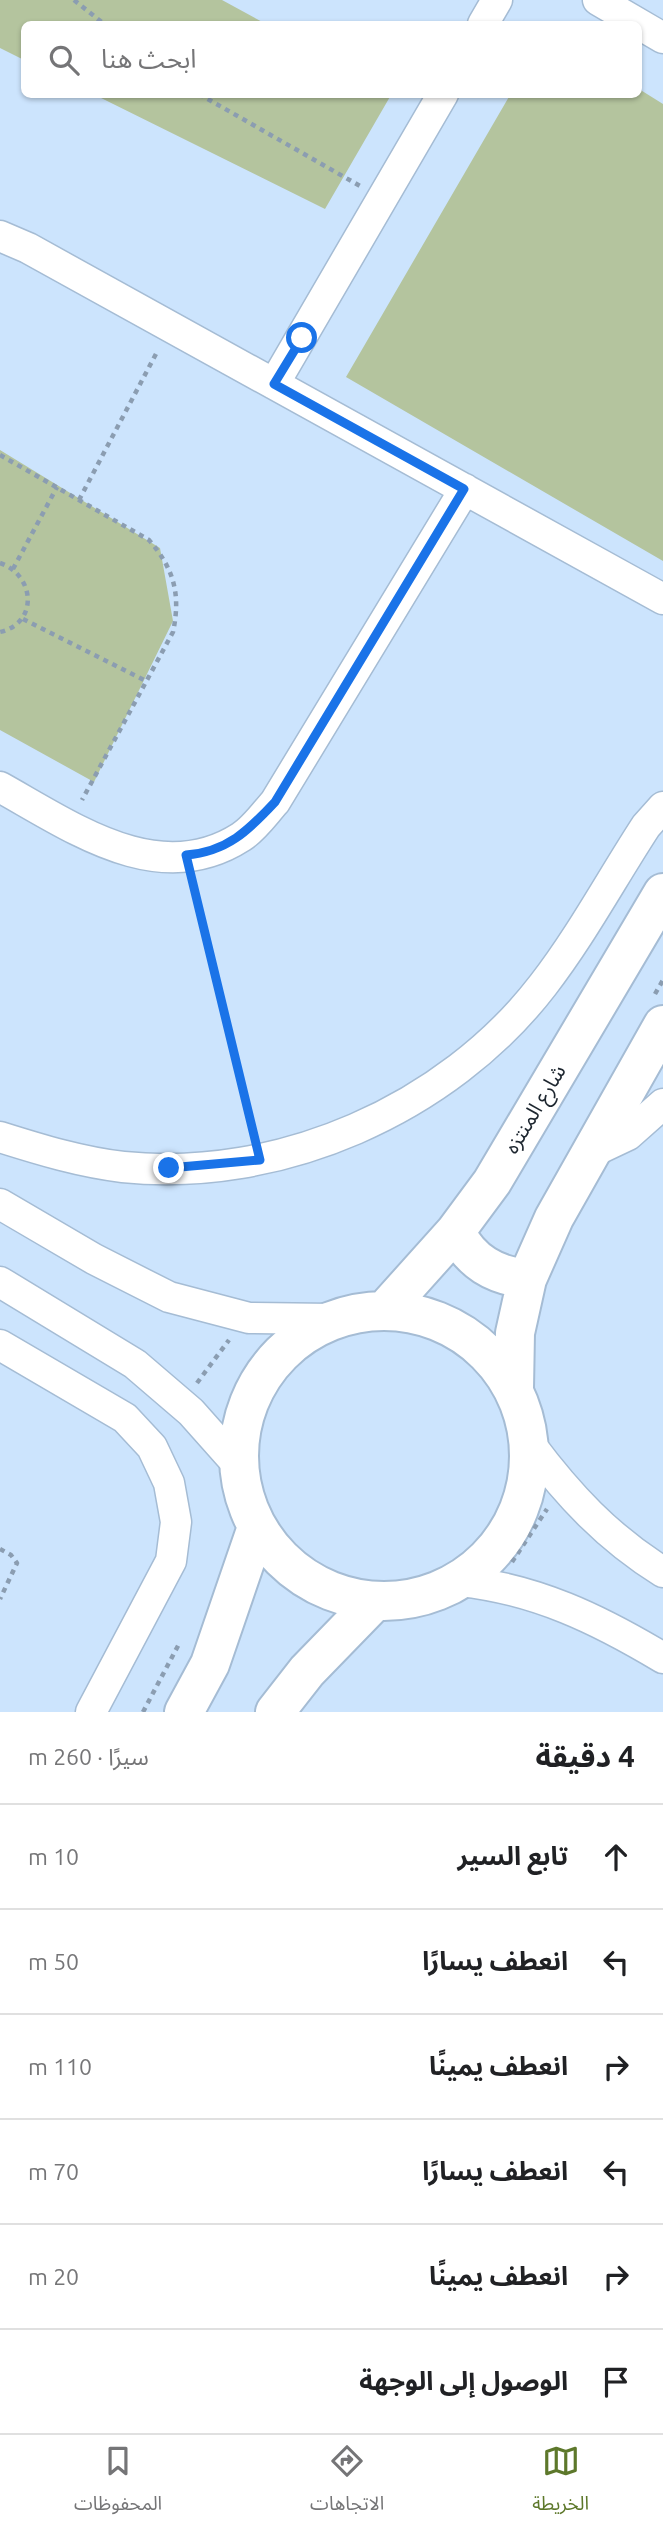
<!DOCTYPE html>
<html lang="ar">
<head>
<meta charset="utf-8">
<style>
  :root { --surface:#fff; --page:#f2f2f2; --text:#202124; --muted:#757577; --line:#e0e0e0; --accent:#5d782b }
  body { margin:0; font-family:Ubuntu,"Noto Sans Arabic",sans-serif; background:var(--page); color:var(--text); direction:rtl }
  .stop { position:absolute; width:21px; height:21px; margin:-16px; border:5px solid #1a73e8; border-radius:50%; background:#fff }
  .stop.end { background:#1a73e8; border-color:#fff; box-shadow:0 2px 7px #0008 }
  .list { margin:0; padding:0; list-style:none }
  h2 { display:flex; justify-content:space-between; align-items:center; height:91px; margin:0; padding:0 28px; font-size:30px }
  h2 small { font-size:23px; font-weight:400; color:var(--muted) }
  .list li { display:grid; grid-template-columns:46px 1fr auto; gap:21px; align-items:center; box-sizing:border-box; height:105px; padding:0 28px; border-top:2px solid var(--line) }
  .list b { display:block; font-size:26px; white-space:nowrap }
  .list em { font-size:23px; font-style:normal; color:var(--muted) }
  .icon { flex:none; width:38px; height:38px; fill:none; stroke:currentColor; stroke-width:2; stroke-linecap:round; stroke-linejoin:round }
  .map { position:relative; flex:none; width:663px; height:1712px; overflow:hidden; direction:ltr }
  .search { position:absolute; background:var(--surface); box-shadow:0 2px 5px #0004; left:21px; right:21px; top:21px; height:77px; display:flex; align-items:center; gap:18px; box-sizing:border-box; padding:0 24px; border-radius:10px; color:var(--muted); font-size:26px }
  .sheet { height:721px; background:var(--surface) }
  nav { display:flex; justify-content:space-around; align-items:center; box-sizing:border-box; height:98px; border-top:2px solid var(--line); background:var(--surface); font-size:19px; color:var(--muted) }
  nav a { display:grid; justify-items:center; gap:4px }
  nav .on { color:var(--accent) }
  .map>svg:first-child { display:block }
  .green { fill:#b4c49e }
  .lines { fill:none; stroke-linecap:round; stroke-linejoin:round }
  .street-casing { stroke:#a5bcd4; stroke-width:33 }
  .secondary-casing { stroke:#a5bcd4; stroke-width:42 }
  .path { stroke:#8b9db1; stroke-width:4.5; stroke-dasharray:5 5; stroke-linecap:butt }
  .street { stroke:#fff; stroke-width:30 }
  .secondary { stroke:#fff; stroke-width:38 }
  .route { stroke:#1a73e8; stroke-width:9 }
  .labels { text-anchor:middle; stroke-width:7; stroke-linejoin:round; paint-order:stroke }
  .street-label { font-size:21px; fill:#1d262f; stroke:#fff }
</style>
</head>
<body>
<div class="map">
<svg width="663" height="1712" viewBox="0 0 663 1712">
  <rect width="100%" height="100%" fill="#cce4fd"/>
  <path class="green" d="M0 0H222L266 24H24V60L0 48Z
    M639 89 663 104V561L346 377 510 95 638 94Z
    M391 95 325 209 95 95 391 94Z
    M0 450 160 548 173 621 94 782 0 730Z"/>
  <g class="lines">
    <defs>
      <path id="street" d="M598 0 663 38
        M483 24 497 0
        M0 236 28 248 663 599
        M274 384 443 94
        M0 787C72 827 159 890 241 837 254 829 265 813 275 802L465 489
        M0 1137C41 1150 81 1162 123 1167 279 1183 447 1110 543 985 581 936 612 878 646 826L663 807
        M590 1153 628 1135 663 1104
        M0 1204 94 1259 169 1297 249 1318 333 1319
        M0 1282 135 1364 191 1412 239 1466
        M0 1345 125 1418 152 1447 169 1483 176 1522 171 1561 91 1712
        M530 1444C568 1495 608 1538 663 1572
        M460 1581C536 1589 598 1619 663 1658"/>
      <path id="secondary" d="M455 1232C472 1262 493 1275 527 1279
        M385 1310 455 1232 492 1182 663 893
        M239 1456a145 145 0 1 1 290 0a145 145 0 1 1-290 0Z
        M514 1388 515 1333 527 1279 554 1218 663 1025
        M184 1712 210 1664 257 1527
        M275 1712 307 1671 375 1601"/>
    </defs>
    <use href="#street" class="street-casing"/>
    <use href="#secondary" class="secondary-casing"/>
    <path class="path" d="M74 0 104 24
      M199 94 360 186
      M0 455 149 540C174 569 181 594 173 632L82 800
      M79 500 157 352
      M0 563C35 575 39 623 0 632
      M13 569 57 487
      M23 619 146 681
      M193 881 253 1131
      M655 994 663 980
      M197 1383 229 1340
      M0 1549 11 1555 17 1563 0 1599
      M512 1562 547 1509
      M143 1712 180 1642"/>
    <use href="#street" class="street"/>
    <use href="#secondary" class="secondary"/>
  </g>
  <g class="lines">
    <path class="route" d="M169 1168 260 1160 186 855C227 852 249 830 275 802L464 489 274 384 302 338"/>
  </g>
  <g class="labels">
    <g class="street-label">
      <text transform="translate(535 1109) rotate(-59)" y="7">شارع المنتزه</text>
    </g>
  </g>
</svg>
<div class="stop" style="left:302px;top:338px"></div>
<div class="stop end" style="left:169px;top:1168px"></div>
<div class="search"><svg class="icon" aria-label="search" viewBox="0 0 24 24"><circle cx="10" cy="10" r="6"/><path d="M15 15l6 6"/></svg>ابحث هنا</div>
</div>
<section class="sheet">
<h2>4 دقيقة<small>سيرًا · 260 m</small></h2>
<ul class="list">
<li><svg class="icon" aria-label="ahead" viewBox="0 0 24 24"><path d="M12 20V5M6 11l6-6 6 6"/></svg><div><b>تابع السير</b></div><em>10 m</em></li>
<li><svg class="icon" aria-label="left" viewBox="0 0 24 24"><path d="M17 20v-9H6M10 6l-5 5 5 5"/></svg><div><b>انعطف يسارًا</b></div><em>50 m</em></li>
<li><svg class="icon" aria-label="right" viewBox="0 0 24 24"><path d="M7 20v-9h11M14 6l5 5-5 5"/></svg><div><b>انعطف يمينًا</b></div><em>110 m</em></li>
<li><svg class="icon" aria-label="left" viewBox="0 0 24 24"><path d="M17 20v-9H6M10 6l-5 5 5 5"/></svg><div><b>انعطف يسارًا</b></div><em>70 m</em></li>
<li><svg class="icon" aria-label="right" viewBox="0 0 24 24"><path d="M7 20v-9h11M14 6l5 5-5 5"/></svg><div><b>انعطف يمينًا</b></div><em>20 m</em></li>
<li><svg class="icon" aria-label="arrive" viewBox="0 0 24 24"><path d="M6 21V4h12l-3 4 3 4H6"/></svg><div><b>الوصول إلى الوجهة</b></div></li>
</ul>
</section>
<nav>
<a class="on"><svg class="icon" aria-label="map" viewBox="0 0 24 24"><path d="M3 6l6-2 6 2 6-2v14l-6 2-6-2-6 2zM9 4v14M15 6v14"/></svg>الخريطة</a>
<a><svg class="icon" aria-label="directions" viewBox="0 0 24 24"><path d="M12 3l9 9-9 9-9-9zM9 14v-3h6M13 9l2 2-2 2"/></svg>الاتجاهات</a>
<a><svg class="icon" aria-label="saved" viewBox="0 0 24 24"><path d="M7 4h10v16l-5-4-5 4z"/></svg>المحفوظات</a>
</nav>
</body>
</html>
